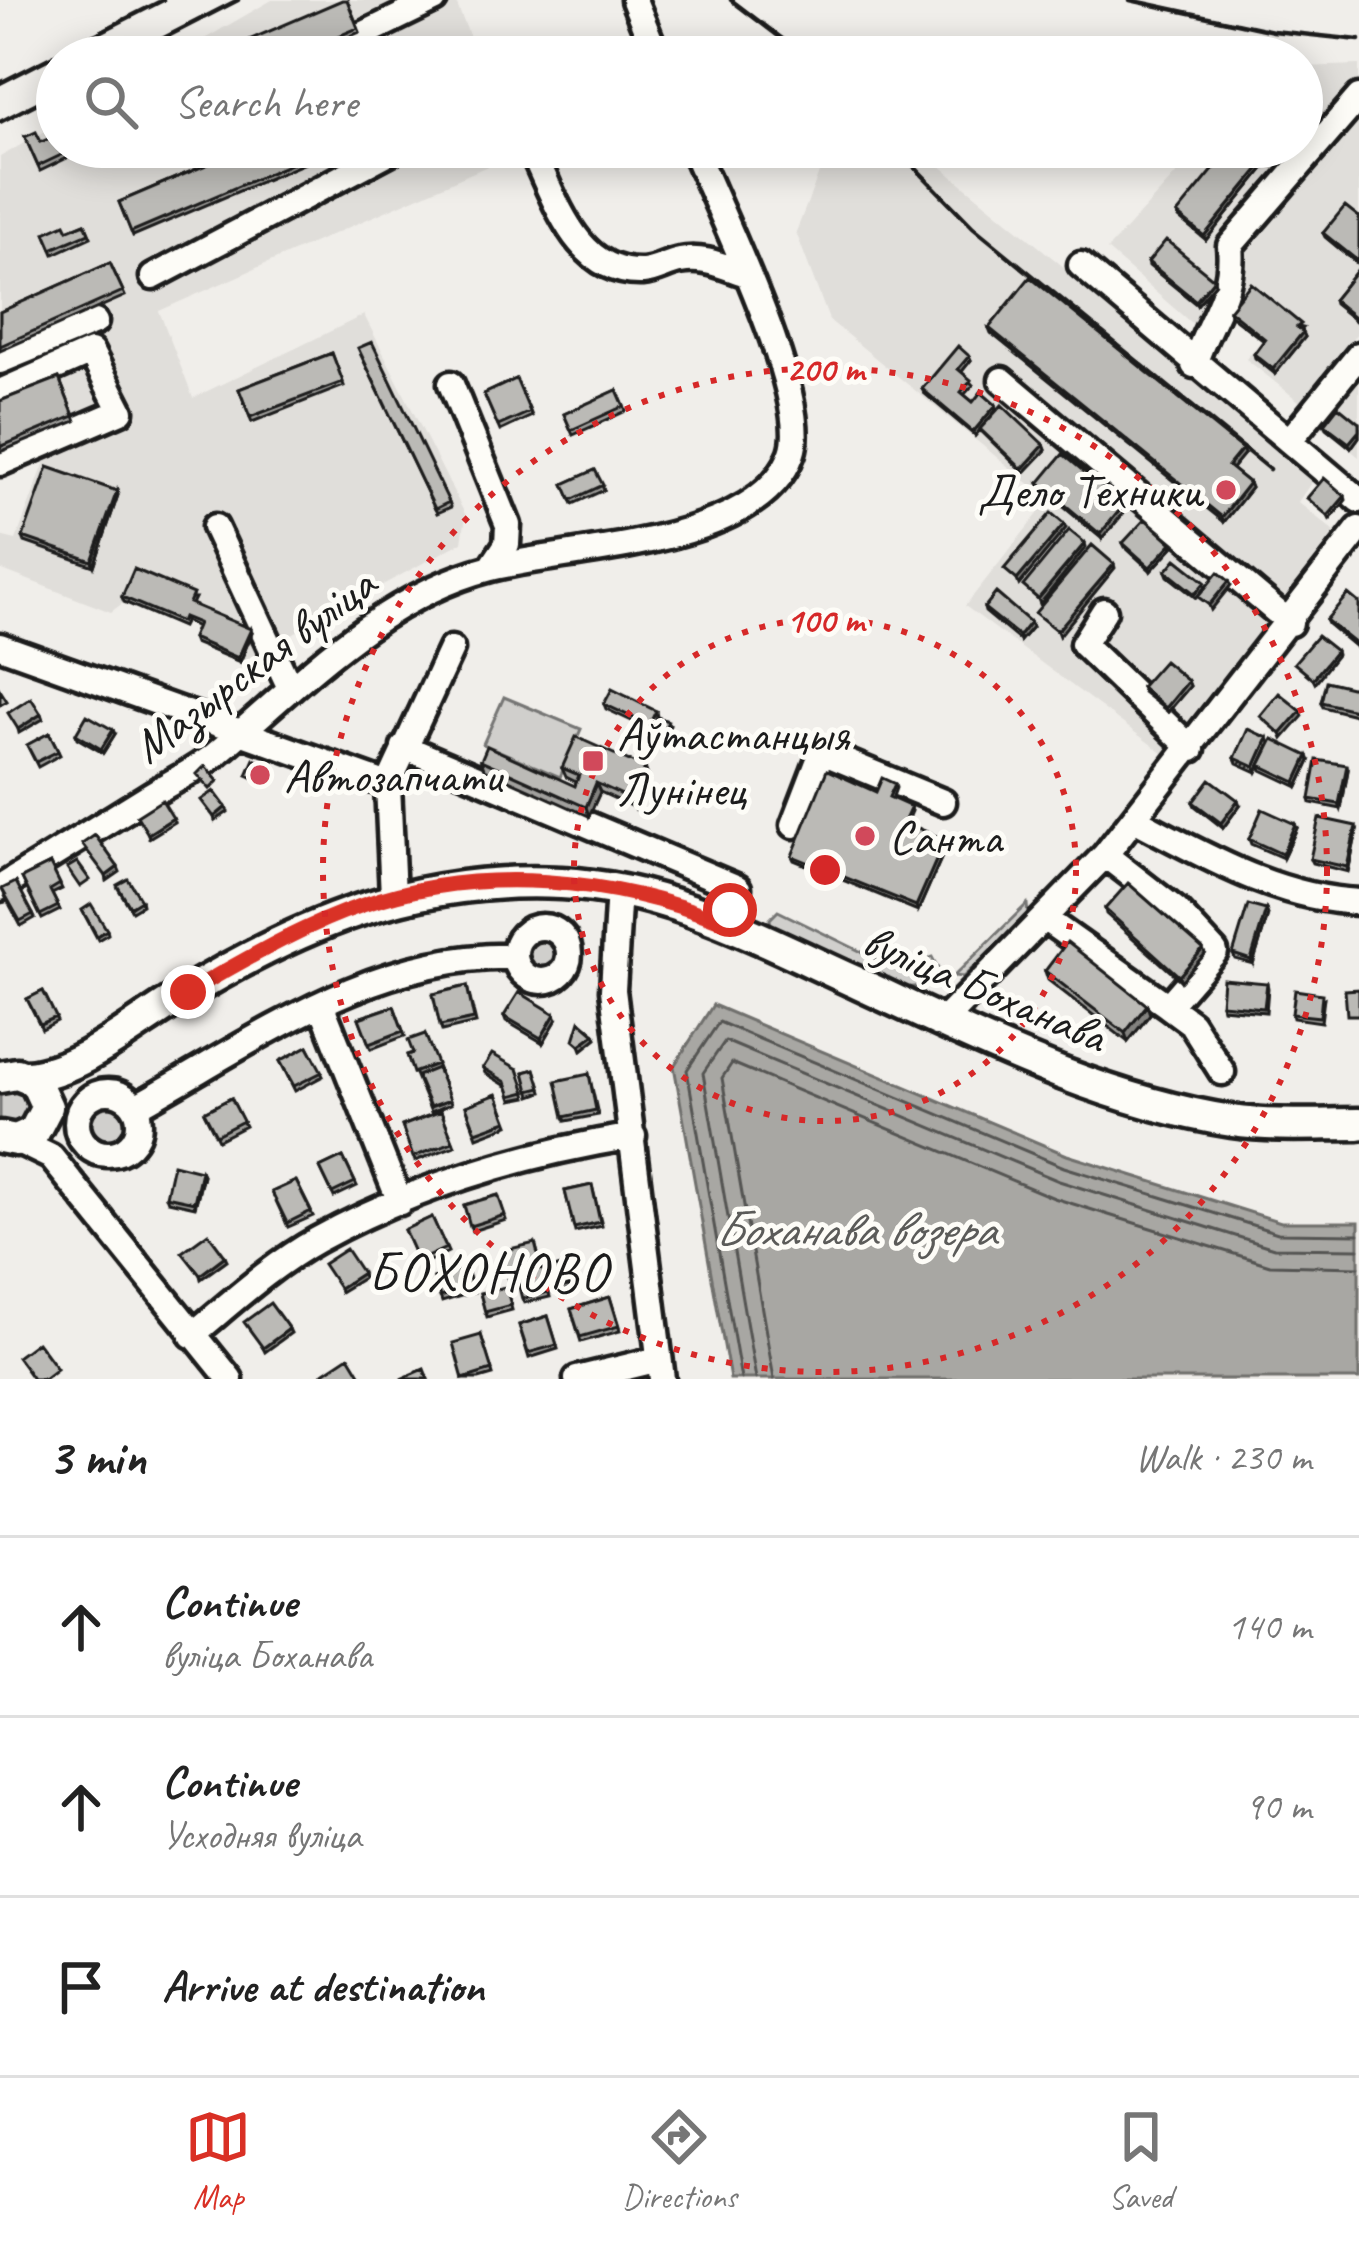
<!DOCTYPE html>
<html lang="en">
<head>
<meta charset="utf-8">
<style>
  :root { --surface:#fff; --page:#f6f6f6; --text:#222; --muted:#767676; --line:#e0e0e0; --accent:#d93025 }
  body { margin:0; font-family:Caveat,sans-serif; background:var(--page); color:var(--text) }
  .stop { position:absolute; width:36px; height:36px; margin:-27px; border:9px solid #d93025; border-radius:50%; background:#fff }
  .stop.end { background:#d93025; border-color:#fff; box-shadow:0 3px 12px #0008 }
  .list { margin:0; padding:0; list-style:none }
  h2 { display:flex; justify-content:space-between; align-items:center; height:156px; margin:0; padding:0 48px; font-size:51px }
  h2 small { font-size:39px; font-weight:400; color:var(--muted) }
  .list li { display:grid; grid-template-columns:78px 1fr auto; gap:36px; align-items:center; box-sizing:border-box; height:180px; padding:0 48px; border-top:3px solid var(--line) }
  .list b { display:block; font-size:45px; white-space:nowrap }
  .list p { margin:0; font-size:39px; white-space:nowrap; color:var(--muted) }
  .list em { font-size:39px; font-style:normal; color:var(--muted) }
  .icon { flex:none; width:66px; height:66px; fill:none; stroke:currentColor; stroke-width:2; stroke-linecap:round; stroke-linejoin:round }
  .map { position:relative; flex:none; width:1359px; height:1379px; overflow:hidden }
  .search { position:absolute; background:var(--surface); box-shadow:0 6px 30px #0003; left:36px; right:36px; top:36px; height:132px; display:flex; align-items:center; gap:30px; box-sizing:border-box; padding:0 42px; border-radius:66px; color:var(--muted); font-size:45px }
  .sheet { height:696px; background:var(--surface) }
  nav { display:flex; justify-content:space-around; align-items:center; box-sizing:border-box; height:168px; border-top:3px solid var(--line); background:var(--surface); font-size:33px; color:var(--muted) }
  nav a { display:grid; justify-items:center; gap:6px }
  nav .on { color:var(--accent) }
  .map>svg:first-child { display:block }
  .built { fill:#e0deda }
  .green { fill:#d0cfcc; stroke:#767674; stroke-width:3 }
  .water { fill:#a8a7a3; stroke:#706f6d; stroke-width:3 }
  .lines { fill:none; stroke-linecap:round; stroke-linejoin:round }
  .shore { stroke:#545452; stroke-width:3 }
  .minor-casing { stroke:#1c1c1c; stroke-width:33 }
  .major-casing { stroke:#1c1c1c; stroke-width:39 }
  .minor { stroke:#fdfcf7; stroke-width:24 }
  .major { stroke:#fdfcf7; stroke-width:30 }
  .rail { stroke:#1c1c1c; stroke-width:4.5 }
  .wall { fill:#a1a09d; stroke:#1c1c1c; stroke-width:3 }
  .shaded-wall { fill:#83827f; stroke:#1c1c1c; stroke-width:3 }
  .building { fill:#bbbab6; stroke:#1c1c1c; stroke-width:3 }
  .route { stroke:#d93025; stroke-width:15 }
  .ring { fill:none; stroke:#d62828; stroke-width:6; stroke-dasharray:6 12 }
  .poi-dot { fill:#d1495b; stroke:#fdfcf7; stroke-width:4.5 }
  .labels { text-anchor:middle; stroke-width:10; stroke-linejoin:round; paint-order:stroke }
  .poi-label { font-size:48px; fill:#1c1c1c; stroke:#fdfcf7; text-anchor:start }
  .street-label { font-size:48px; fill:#1c1c1c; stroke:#fdfcf7 }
  .water-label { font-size:51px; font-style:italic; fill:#5b5b59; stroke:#fdfcf7 }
  .quarter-label { font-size:54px; letter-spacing:3px; fill:#1c1c1c; stroke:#fdfcf7 }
  .centre { fill:#d62828; stroke:#fdfcf7; stroke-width:6 }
  .ring-label { font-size:36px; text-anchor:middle; font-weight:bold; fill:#d62828; stroke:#fdfcf7; stroke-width:10; stroke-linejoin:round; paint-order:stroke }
</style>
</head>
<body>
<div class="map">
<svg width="1359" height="1379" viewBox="0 0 1359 1379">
  <rect width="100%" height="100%" fill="#f0eeea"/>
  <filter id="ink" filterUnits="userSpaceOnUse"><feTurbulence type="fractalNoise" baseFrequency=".00833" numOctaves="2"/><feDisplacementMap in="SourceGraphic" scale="24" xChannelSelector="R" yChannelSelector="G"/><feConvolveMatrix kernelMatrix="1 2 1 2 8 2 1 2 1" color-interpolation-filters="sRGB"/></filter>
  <g filter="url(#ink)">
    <path class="built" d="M272 0H455L478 57H173Z
      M1359 65V331L1300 402 1246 359 1262 340 1231 315 1214 335 1190 322 1107 250 1201 147H1302V67Z
      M57 124V147H515L517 153 159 311 193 398 364 315 466 516 462 542 240 662 194 643 200 628 186 622 182 627 124 602 111 612 0 569V536L16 540 46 459 0 476V157Z
      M829 147H917L1317 474 1298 502 1335 532 1164 754 965 606 1049 500 829 320 796 232Z
      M1359 381V457L1322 427Z"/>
    <path class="green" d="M504 697 581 729 560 777 483 744Z
      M1027 904 1028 917 963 977 954 976Z
      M778 911 909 975 915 963 932 957 946 984 902 988 771 927 770 919Z
      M522 956a19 19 0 1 1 38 0a19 19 0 1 1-38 0Z
      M0 1085 28 1086 33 1121 0 1127Z
      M83 1124a23 23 0 1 1 46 0a23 23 0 1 1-46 0Z"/>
    <path class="water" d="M713 1005 1067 1155 1281 1222H1359V1379H730L674 1066Z"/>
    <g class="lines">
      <path class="shore" d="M741 1379 687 1070 719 1022 1064 1167 1278 1233 1359 1234
        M756 1379 703 1073 725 1041 1059 1181 1274 1248 1359 1249
        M774 1379 722 1078 732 1063 1054 1198 1270 1265 1359 1267"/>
      <defs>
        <path id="minor" d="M634 0 657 57
          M317 57 434 0
          M530 147C555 196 575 275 643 272 656 271 668 263 680 261 702 256 723 266 744 273
          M1081 265 1359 500
          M153 277 399 147
          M0 361 95 322
          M1194 365C1208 320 1235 293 1230 246L1359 97
          M1002 380 1290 623
          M451 384 508 525 507 544 491 568
          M0 392 91 352 121 411 0 463
          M1289 441 1359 355
          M215 527 290 688
          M1104 611 1083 644 1192 749
          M0 646 388 785
          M404 747 738 888 726 923
          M1134 819C1206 856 1276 898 1359 902
          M794 825 822 752 943 802
          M0 888C49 858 98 827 147 797 169 783 195 771 216 754 301 682 379 597 491 568 573 547 759 547 792 453 812 397 718 209 693 147
          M619 888 613 990 662 1379
          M393 896 388 785 451 649
          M1045 919 1168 1006 1215 952 1176 910 1105 855
          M515 954a27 27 0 1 1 54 0a27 27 0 1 1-54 0Z
          M321 1004 400 1202
          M1168 1006 1191 1023 1222 1072
          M942 1022 1105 855 1359 529
          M77 1123a31 31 0 1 1 62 0a31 31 0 1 1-62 0Z
          M135 1107C255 1041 373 953 515 957
          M16 1140 51 1157 230 1379
          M192 1335C232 1302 272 1265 317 1240 415 1186 523 1154 633 1136
          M577 1379 659 1359"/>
        <path id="major" d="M27 1076C80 1071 132 1026 178 998 301 923 414 876 561 883 666 888 757 937 851 980 971 1035 1100 1101 1232 1121 1274 1127 1317 1124 1359 1124
          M0 1077 17 1074 35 1081 47 1107 34 1132 16 1140 0 1137"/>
      </defs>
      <use href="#minor" class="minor-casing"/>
      <use href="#major" class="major-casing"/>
      <use href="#minor" class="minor"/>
      <use href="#major" class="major"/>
      <path class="rail" d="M731 0 806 57
        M1130 0 1273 31 1359 40
        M127 57 238 0
        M0 83 163 0
        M0 122 57 93
        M895 147 973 227 1269 469"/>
    </g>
    <path class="wall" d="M347 0 360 32 302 57H240Z
      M25 137 57 147H90L40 171Z
      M248 147H343L133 236 119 202Z
      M1280 149 1206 240 1179 218 1177 214Z
      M1359 217V265L1325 237 1323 233Z
      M85 223 91 237 54 254 45 233 68 230Z
      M1148 262 1215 284 1197 305 1149 266Z
      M110 263 125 296 0 351V312Z
      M1359 268V324L1334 304 1333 300Z
      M1229 310 1303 328 1301 330 1305 337 1275 374 1255 358 1254 354 1264 341 1230 315Z
      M989 328 1244 454 1231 469 1249 483 1251 488 1224 522 991 333Z
      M332 353 344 386 252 422 239 389Z
      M360 353 449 502 451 507 437 513Z
      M969 356 971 360 961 372 973 385 964 395 973 402 996 405 997 409 1044 445 1046 450 1024 473 980 430 975 436 924 393 922 389Z
      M59 378 76 421 0 452V401Z
      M516 379 532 416 500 431 484 394Z
      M617 390 626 411 573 435 564 414Z
      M1359 423V437L1351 448 1326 428 1324 424Z
      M595 470 604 490 573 504 564 484Z
      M1039 483 1124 505 1126 510 1102 539 1041 488Z
      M117 491 118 495 94 566 25 542 23 537Z
      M1123 543 1173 547 1151 571 1125 547Z
      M1166 571 1206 586 1196 598 1168 576Z
      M122 597 195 598 192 604 252 633 240 662 194 643 192 638 197 627 185 621 182 627 124 602Z
      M1359 603 1358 649 1328 624 1326 620Z
      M984 608 1030 622 1032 627 1020 641 985 612Z
      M1188 681 1190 686 1168 712 1143 692 1141 687Z
      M1359 689V716L1323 707 1321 702Z
      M604 704 656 711 657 717 670 725 666 735 655 731 653 727 655 722 651 730 606 709Z
      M49 733 60 755 38 767 27 745Z
      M76 734H115L103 753 77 738Z
      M1270 743 1257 772 1237 763 1235 758Z
      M481 760 575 786 576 782 566 777 562 768H645L648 777 635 808 600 792 589 816 484 769Z
      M1310 761 1298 787 1262 770 1260 765Z
      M1348 770 1341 809 1311 803 1310 799Z
      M895 784 896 788 892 799 912 811 907 823 945 840 947 845 918 911 794 860 792 856 876 792Z
      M1193 802 1240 805 1223 828 1195 806Z
      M1297 828 1283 858 1251 844 1249 839Z
      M1357 831 1348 872 1312 863 1310 859Z
      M50 864 62 889 52 894 60 910 42 919 22 878Z
      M119 890 141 900 142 905 132 911Z
      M4 894 33 914 35 918 21 926Z
      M1105 909 1205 954 1181 981 1106 914Z
      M82 910 107 930 108 934 98 940Z
      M1266 910 1268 915 1253 964 1235 959 1233 954Z
      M1045 971 1147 1005 1150 1014 1128 1042 1048 980Z
      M1267 983 1268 988 1266 1012 1222 1008 1221 1004Z
      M467 986 476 1023 442 1031 433 994Z
      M43 991 57 1021 42 1029 27 999Z
      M1324 998 1321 1022 1293 1018 1292 1014Z
      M394 1006 405 1036 371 1049 359 1018Z
      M504 1016 557 1019 543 1043 506 1021Z
      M425 1034 451 1104 431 1112 407 1055 413 1053Z
      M308 1046 323 1076 295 1091 280 1061Z
      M483 1068 518 1069 527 1097 512 1100 508 1087 485 1073Z
      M535 1069 542 1092 531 1096 524 1072Z
      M589 1074 598 1115 566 1121 564 1117Z
      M497 1094 509 1125 477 1137 466 1106Z
      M231 1098 245 1126 218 1140 204 1112Z
      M441 1111 455 1146 415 1161 402 1126Z
      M343 1157 357 1186 334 1197 320 1168Z
      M201 1171 203 1175 195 1207 168 1201 166 1196Z
      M296 1181 313 1216 288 1227 272 1192Z
      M592 1185 602 1226 575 1232 565 1191Z
      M498 1195 506 1220 472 1231 464 1205Z
      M432 1217 448 1252 420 1265 404 1230Z
      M535 1243 550 1297 524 1303 517 1277 508 1279 506 1274Z
      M565 1265 571 1290 557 1294 551 1269Z
      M466 1267 474 1292 442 1302 434 1278Z
      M506 1287 512 1310 487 1317 480 1293Z
      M610 1297 620 1331 581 1342 571 1309Z
      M548 1316 558 1349 529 1358 519 1325Z
      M481 1335 493 1375 479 1379H463Z"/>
    <path class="shaded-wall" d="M1277 147 1280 149 1206 240 1204 236Z
      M1214 279 1215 284 1197 305 1196 301Z
      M1303 332 1305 337 1275 374 1273 369Z
      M969 356 971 360 960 374 958 369Z
      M996 405 997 409 975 436 973 432Z
      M1359 431V437L1351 448 1349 443Z
      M1044 445 1046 450 1024 473 1022 469Z
      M1242 449 1244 454 1230 471 1228 466Z
      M1249 483 1251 488 1224 522 1222 517Z
      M117 491 118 495 94 566 92 561Z
      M1345 496 1346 500 1330 520 1328 516Z
      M1124 505 1126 510 1102 539 1100 534Z
      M1064 524 1066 528 1019 585 1017 580Z
      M1085 543 1086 547 1040 604 1038 599Z
      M1172 543 1173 547 1151 571 1150 567Z
      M1114 564 1115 568 1059 636 1057 631Z
      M1229 581 1231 585 1211 610 1209 605Z
      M1030 622 1032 627 1020 641 1019 636Z
      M251 629 252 633 240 662 238 658Z
      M1336 651 1337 655 1315 683 1313 679Z
      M1188 681 1190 686 1168 712 1166 708Z
      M1301 711 1303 716 1283 739 1281 734Z
      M41 714 43 719 19 733 18 729Z
      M113 730 115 734 103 753 101 749Z
      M1268 738 1270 743 1257 772 1255 767Z
      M1308 756 1310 761 1298 787 1296 782Z
      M1347 765 1348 770 1341 809 1339 804Z
      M645 768 648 777 635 808 631 799Z
      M596 783 600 792 589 816 586 807Z
      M1238 800 1240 805 1223 828 1221 823Z
      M226 807 228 812 215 821 214 817Z
      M173 818 175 822 149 838 148 834Z
      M1295 824 1297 828 1283 858 1282 854Z
      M1356 826 1357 831 1348 872 1347 867Z
      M945 840 947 845 918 911 916 906Z
      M118 867 120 872 107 881 106 876Z
      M1266 910 1268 915 1253 964 1251 960Z
      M1203 949 1205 954 1181 981 1179 976Z
      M1147 1005 1150 1014 1128 1042 1125 1033Z
      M555 1014 557 1019 543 1043 541 1038Z
      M595 1034 597 1038 582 1050 580 1045Z
      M201 1171 203 1175 195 1207 194 1202Z
      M225 1256 227 1260 201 1279 200 1275Z
      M362 1273 363 1278 340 1292 339 1288Z
      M289 1329 291 1333 265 1352 263 1348Z"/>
    <path class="building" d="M342 0H347L358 28 289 57H240L235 46Z
      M36 132 41 142 57 135V147H78L38 166 25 137Z
      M248 147H330L131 232 119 202Z
      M1232 147H1277L1204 236 1177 214Z
      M1345 206 1359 217V262L1323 233Z
      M85 223 89 233 52 249 45 233 65 224 68 230Z
      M1166 240 1214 279 1196 301 1148 262Z
      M110 263 123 291 0 346V312Z
      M1359 268V321L1333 300Z
      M1030 277 1242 449 1228 466 1249 483 1222 517 989 328Z
      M1251 283 1301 324 1297 327 1303 332 1273 369 1254 354 1265 339 1229 310Z
      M372 342 449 502 435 509 358 348Z
      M958 346 969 356 958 369 971 380 961 392 973 402 981 392 996 405 973 432 922 389Z
      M332 353 343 382 250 417 239 389Z
      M59 378 74 416 0 447V401Z
      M516 379 530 412 498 426 484 394Z
      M617 390 624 406 571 430 564 414Z
      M1002 405 1044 445 1022 469 980 429Z
      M1338 406 1359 423V431L1349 443 1324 424Z
      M1063 454 1124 505 1100 534 1039 483Z
      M48 467 117 491 92 561 23 537Z
      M595 470 603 485 571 500 564 484Z
      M1324 478 1345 496 1328 516 1307 498Z
      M1051 513 1064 524 1017 580 1004 569Z
      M1145 519 1172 543 1150 567 1123 543Z
      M1069 530 1085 543 1038 599 1023 586Z
      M1092 545 1114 564 1057 631 1035 613Z
      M1176 559 1205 582 1195 594 1166 571Z
      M134 569 193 594 189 603 251 629 238 658 192 638 198 623 183 617 181 622 122 597Z
      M1218 572 1229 581 1209 605 1198 597Z
      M996 593 1030 622 1019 636 984 608Z
      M1348 594 1359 603V641L1356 644 1326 620Z
      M1317 636 1336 651 1313 679 1294 663Z
      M1164 661 1188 681 1166 708 1141 687Z
      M1326 681 1359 689V711L1321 702Z
      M612 689 656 711 649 725 604 704Z
      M0 690 7 701 0 705Z
      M1279 693 1301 711 1281 734 1260 716Z
      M31 698 41 714 18 729 8 713Z
      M87 715 113 730 101 749 76 734Z
      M657 717 668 721 664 731 653 727Z
      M1248 729 1268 738 1255 767 1235 758Z
      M49 733 58 751 36 762 27 745Z
      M576 737 645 768 631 799 596 783 586 807 481 760 487 746 575 786 579 775 562 768Z
      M1273 739 1308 756 1296 782 1260 765Z
      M254 759 270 766 263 782 247 775Z
      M1317 760 1347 765 1339 804 1310 799Z
      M205 766 218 781 210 789 197 774Z
      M827 770 876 792 882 778 895 784 889 797 911 807 904 822 945 840 916 906 792 856Z
      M1210 779 1238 800 1221 823 1193 802Z
      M214 791 226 807 214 817 201 800Z
      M162 800 173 818 148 834 137 816Z
      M1262 809 1295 824 1282 854 1249 839Z
      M1319 818 1356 826 1347 867 1310 859Z
      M95 835 118 867 106 876 82 844Z
      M77 862 90 880 80 887 67 868Z
      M50 864 60 884 50 890 58 906 40 915 22 878Z
      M128 879 141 900 130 907 117 885Z
      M16 882 33 914 20 921 2 889Z
      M1128 883 1203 949 1179 976 1105 909Z
      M91 904 107 930 97 936 82 910Z
      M1248 905 1266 910 1251 960 1233 954Z
      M1067 942 1147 1005 1125 1033 1045 971Z
      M1223 979 1267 983 1264 1008 1221 1004Z
      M467 986 474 1019 440 1026 433 994Z
      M1359 989V1015H1347L1345 990Z
      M1295 990 1322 994 1320 1017 1292 1014Z
      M43 991 56 1017 40 1024 27 999Z
      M519 992 555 1014 541 1038 504 1016Z
      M394 1006 403 1031 369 1044 359 1018Z
      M580 1021 595 1034 580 1045 574 1040Z
      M425 1034 437 1064 413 1073 407 1055 413 1053 408 1040Z
      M308 1046 322 1072 294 1086 280 1061Z
      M492 1054 518 1069 526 1092 511 1096 506 1082 483 1068Z
      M437 1068 450 1100 430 1107 417 1076Z
      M535 1069 541 1088 529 1091 524 1072Z
      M589 1074 596 1110 564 1117 556 1081Z
      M497 1094 507 1121 476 1132 466 1106Z
      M231 1098 243 1121 216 1135 204 1112Z
      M441 1111 453 1142 413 1157 402 1126Z
      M343 1157 355 1182 332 1193 320 1168Z
      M173 1164 201 1171 194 1202 166 1196Z
      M296 1181 311 1211 287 1223 272 1192Z
      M592 1185 600 1222 574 1228 565 1191Z
      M498 1195 505 1215 470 1226 464 1205Z
      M432 1217 446 1248 418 1261 404 1230Z
      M208 1233 225 1256 200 1275 182 1252Z
      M535 1243 541 1266 506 1274 501 1251Z
      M346 1249 362 1273 339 1288 323 1264Z
      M565 1265 569 1286 555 1289 551 1269Z
      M466 1267 472 1287 440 1297 434 1278Z
      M543 1269 549 1292 522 1299 516 1275Z
      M506 1287 511 1305 485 1312 480 1293Z
      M610 1297 619 1326 580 1337 571 1309Z
      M270 1303 289 1329 263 1348 244 1322Z
      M548 1316 557 1345 528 1353 519 1325Z
      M481 1335 492 1370 463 1379 453 1343Z
      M37 1342 57 1369 44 1379H33L17 1357Z
      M349 1356 363 1379H325L322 1374Z
      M424 1369 428 1379H401Z"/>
  </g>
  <g class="lines" filter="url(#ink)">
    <path class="route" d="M188 992C245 960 301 926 363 905 480 864 614 878 726 923L730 910"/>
  </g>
  <g class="ring">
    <circle cx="825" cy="870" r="251"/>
    <circle cx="825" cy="870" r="502"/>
  </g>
  <g class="poi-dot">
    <circle cx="1226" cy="490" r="12"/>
    <rect x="581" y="749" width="24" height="24" rx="6"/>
    <circle cx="260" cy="775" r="12"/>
    <circle cx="865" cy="836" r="12"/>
  </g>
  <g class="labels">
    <g class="poi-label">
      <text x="1202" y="507" text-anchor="end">Дело Техники</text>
      <text x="617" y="750">Аўтастанцыя<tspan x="617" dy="55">Лунінец</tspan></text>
      <text x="284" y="792">Автозапчати</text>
      <text x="889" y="853">Санта</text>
    </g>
    <g class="street-label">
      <text transform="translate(253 664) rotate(-37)" y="17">Мазырская вуліца</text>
      <text transform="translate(985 987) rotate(23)" y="17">вуліца Боханава</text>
    </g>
    <g class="water-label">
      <text x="855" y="1246">Боханава возера</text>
    </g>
    <g class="quarter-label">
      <text x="489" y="1290">БОХОНОВО</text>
    </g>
  </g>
  <circle cx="825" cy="870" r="18" class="centre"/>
  <g class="ring-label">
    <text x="825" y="381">200 m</text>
    <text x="825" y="632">100 m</text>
  </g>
</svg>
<div class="stop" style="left:730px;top:910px"></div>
<div class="stop end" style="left:188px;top:992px"></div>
<div class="search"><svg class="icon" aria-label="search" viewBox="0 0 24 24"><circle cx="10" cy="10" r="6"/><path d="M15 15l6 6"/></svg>Search here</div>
</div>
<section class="sheet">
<h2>3 min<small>Walk · 230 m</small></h2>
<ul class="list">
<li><svg class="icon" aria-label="ahead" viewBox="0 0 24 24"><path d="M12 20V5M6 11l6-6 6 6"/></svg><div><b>Continue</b><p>вуліца Боханава</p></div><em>140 m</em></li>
<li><svg class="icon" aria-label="ahead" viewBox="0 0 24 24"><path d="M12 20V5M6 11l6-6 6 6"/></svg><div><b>Continue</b><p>Усходняя вуліца</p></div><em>90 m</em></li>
<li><svg class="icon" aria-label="arrive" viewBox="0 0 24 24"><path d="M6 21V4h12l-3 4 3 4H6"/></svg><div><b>Arrive at destination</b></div></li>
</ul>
</section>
<nav>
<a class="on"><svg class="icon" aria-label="map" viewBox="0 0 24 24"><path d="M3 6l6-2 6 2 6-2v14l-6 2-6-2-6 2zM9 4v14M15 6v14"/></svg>Map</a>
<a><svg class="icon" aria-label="directions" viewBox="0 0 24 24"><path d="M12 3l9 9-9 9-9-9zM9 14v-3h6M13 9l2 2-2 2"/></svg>Directions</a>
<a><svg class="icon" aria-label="saved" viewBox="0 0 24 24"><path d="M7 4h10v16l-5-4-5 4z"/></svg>Saved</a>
</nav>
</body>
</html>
